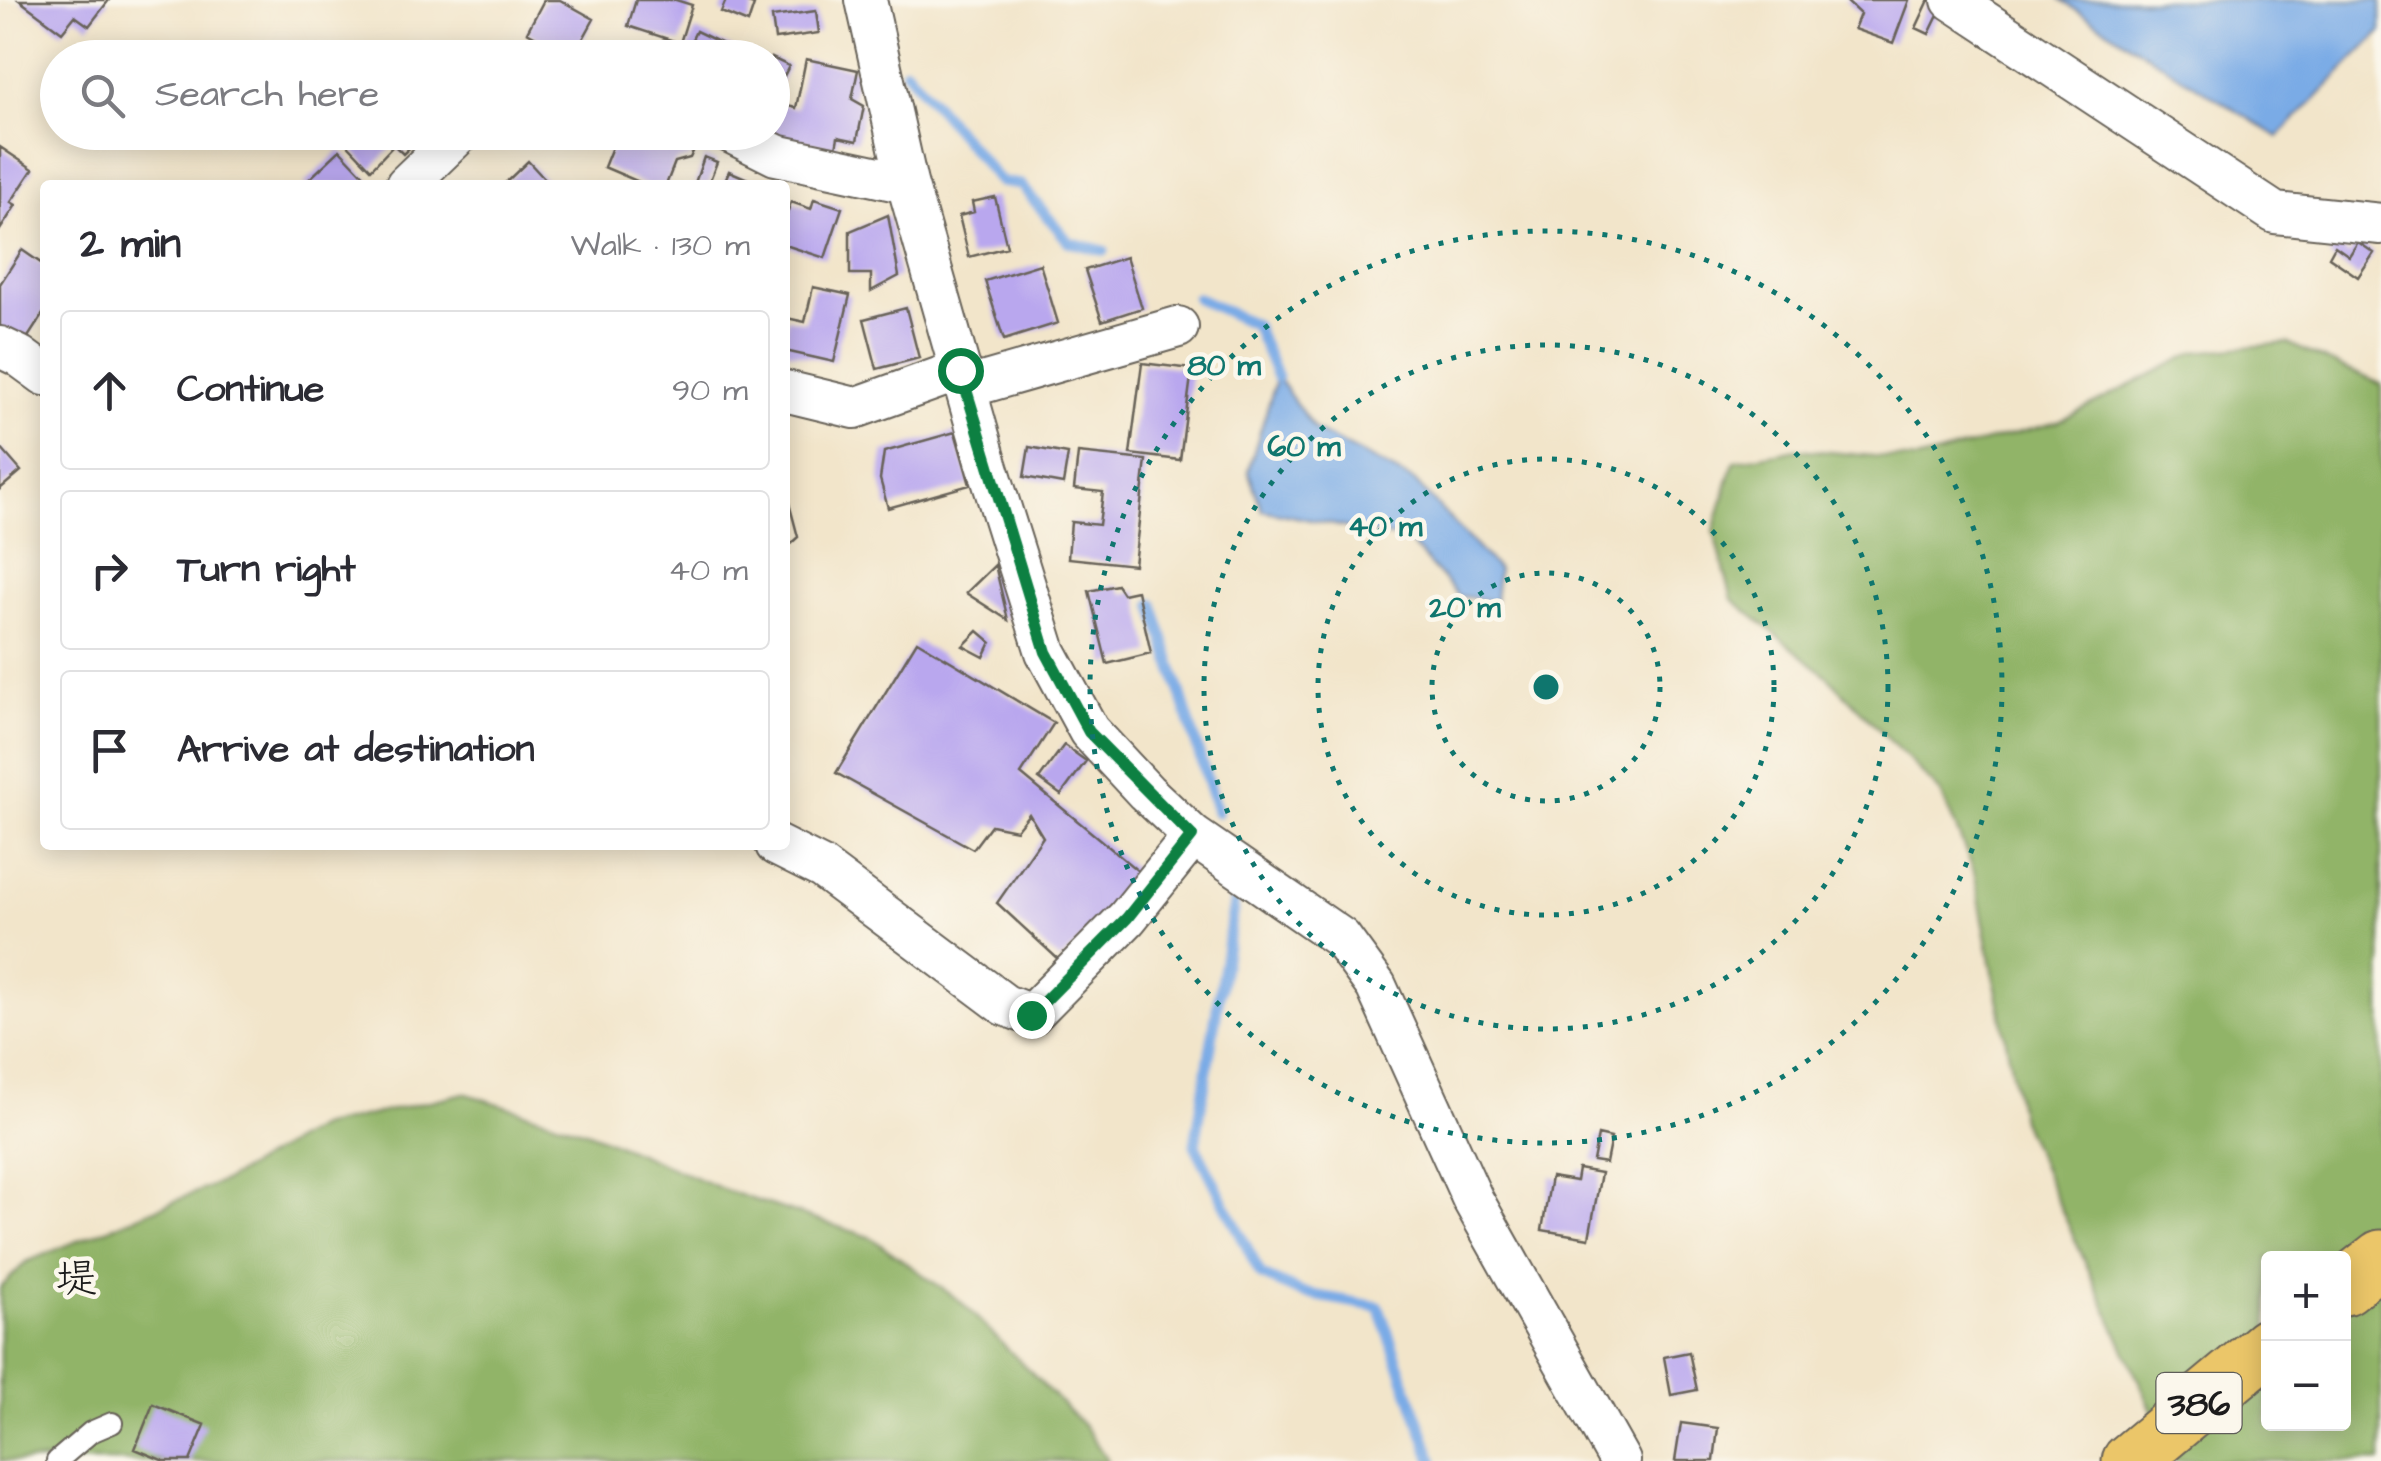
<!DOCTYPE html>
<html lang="en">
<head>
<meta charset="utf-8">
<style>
  :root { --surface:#fff; --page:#f7f7f7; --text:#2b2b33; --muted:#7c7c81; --line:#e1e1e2 }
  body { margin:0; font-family:"Architects Daughter","Klee One",sans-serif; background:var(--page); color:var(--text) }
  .controls { position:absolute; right:30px; bottom:30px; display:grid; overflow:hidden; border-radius:10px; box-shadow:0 5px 25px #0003 }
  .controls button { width:90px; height:90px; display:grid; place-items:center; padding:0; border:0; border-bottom:2px solid var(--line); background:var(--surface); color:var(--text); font:50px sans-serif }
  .stop { position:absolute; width:30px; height:30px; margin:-22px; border:8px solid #0b8043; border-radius:50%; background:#fff }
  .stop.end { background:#0b8043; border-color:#fff; box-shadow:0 2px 10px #0008 }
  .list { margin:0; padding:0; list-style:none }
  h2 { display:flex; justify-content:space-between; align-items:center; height:130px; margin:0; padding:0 40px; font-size:42px }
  h2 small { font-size:32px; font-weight:400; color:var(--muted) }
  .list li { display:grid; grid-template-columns:65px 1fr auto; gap:30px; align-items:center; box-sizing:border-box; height:160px; margin:0 20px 20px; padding:0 20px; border:2px solid var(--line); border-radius:10px }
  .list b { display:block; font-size:38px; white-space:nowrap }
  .list em { font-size:32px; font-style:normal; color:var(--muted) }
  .icon { flex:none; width:55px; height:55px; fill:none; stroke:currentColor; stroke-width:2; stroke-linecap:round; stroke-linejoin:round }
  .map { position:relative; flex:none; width:2381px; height:1461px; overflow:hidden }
  .search { position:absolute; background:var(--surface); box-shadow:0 5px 25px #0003; left:40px; top:40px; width:750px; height:110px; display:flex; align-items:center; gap:25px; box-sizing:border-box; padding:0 35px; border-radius:55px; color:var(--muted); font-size:38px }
  .panel { position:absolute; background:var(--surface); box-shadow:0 5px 25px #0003; left:40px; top:180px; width:750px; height:670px; border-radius:10px }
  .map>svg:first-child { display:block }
  .forest { fill:#91b468; stroke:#566842; stroke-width:2.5; fill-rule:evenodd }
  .water { fill:#7aabe6; stroke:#4b6481; stroke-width:2.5 }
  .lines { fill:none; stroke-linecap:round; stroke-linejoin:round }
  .stream { stroke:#7aabe6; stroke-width:11 }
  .building { fill:#b9a7ee }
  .lane-casing { stroke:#676259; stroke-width:24 }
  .street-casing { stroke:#676259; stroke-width:44 }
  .highway-casing { stroke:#676259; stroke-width:59 }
  .lane { stroke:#fff; stroke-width:20 }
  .street { stroke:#fff; stroke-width:40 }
  .highway { stroke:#ebc669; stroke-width:55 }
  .route { stroke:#0b8043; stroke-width:12 }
  .ring { fill:none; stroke:#0f766e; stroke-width:5; stroke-dasharray:5 10 }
  .labels { text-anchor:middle; stroke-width:9; stroke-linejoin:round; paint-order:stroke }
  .shield { fill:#fbf7ec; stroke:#5f5e5a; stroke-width:2.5 }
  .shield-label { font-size:35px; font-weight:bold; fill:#1c1c1c }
  .quarter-label { font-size:42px; fill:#1c1c1c; stroke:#fbf7ec }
  .centre { fill:#0f766e; stroke:#fbf7ec; stroke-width:5 }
  .ring-label { font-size:30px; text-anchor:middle; font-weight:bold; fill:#0f766e; stroke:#fbf7ec; stroke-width:9; stroke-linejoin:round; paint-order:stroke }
</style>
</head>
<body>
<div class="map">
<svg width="2381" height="1461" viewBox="0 0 2381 1461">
  <rect width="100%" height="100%" fill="#fbf7ec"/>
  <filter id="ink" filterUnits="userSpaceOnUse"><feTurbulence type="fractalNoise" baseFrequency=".01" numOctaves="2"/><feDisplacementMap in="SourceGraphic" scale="20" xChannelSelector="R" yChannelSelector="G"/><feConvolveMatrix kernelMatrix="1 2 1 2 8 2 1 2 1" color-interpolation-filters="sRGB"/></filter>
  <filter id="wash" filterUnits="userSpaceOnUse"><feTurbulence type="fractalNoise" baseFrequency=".0048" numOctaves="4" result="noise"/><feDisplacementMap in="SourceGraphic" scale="40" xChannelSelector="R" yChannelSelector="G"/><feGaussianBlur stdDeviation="2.25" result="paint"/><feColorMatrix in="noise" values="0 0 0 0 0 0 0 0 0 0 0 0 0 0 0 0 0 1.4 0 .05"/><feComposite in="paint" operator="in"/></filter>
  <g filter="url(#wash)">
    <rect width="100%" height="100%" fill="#f2e5ca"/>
    <path class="forest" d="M2287 343 2381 384V1461H2175L2021 1120 1974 871 1941 793 1827 676 1732 599 1714 531 1734 461 1797 449 1916 460 2058 422 2195 352ZM2268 1258H2344V1424H2268Z
      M464 1093 589 1132 727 1191 870 1237 960 1301 1085 1427 1108 1461H0V1288L26 1262 226 1180 319 1127Z"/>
    <path class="water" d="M2060 0H2381V32L2278 137Z
      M1277 377 1315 430 1414 481 1498 570 1495 601 1459 596 1407 540 1262 510 1248 471Z"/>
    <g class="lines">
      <path class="stream" d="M906 70 1000 182 1021 185 1069 242 1104 251
        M1197 298 1255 325 1277 377
        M1153 604 1217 812
        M1235 897 1195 1145 1261 1275 1302 1293 1379 1307 1433 1461"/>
    </g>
    <g id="blocks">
      <path class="building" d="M19 0H109L89 26 75 16 62 32Z
        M544 0H560L594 19 573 57 527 32Z
        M636 0H676L692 5 680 43 628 26Z
        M726 0H739L754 5 748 23 721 12Z
        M1845 0H1909L1893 43 1854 29 1860 14Z
        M1929 0 1943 5 1929 34 1916 28Z
        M816 11 819 33 775 39 772 17Z
        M696 31 744 54 742 58H683Z
        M772 58 789 66 777 90 772 88Z
        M806 59 858 70 852 99 864 106 857 141 838 137 836 148 773 135 779 104 796 108Z
        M336 132H426L403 154 394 145 371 169Z
        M618 132H677L698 141 690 158 675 162 666 185H646L604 167Z
        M0 147 33 169 11 202 16 205 0 230Z
        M340 150 371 183 368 185H303Z
        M704 157 717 162 708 185 695 183Z
        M528 161 550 185H503Z
        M729 171 762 185H723Z
        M995 197 1007 247 969 257 959 216 974 212 972 202Z
        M814 199 842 208 825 258 785 245V219L791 202 811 209Z
        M888 215 899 276 871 291V274H850V231Z
        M2358 242 2374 253 2358 277 2329 257 2335 246 2349 256Z
        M22 250 45 266V311L23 345 0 330V284Z
        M1126 257 1142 308 1102 321 1085 270Z
        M1040 264 1058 323 1004 340 985 281Z
        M813 287 850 295 834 362 785 351 787 318 805 322Z
        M906 308 919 358 877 369 864 319Z
        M1142 363 1192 369 1180 460 1130 454Z
        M955 432 970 485 888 508 880 479 884 452Z
        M0 447 21 471 0 489Z
        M1029 447 1068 454 1063 484 1024 477Z
        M1078 453 1146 460 1134 565 1068 558 1071 522 1099 525 1103 492 1074 489Z
        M785 488 798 537 785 549Z
        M995 565 1008 620 966 593Z
        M1117 585 1123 594 1137 591 1151 653 1107 664 1089 591Z
        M978 631 991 642 984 657 963 646Z
        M917 641 1054 723 1021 774 1144 876 1060 961 997 903 1043 837 1029 814 1016 830 991 825 973 849 836 773Z
        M1064 745 1086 761 1061 795 1039 779Z
        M1598 1135 1611 1138 1606 1163 1593 1161Z
        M1578 1169 1601 1173 1589 1238 1542 1230 1551 1177 1576 1181Z
        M1689 1352 1697 1390 1671 1395 1664 1357Z
        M153 1404 205 1425 190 1461H164L135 1449Z
        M1681 1423 1718 1428 1714 1461H1675Z"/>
    </g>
  </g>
  <g filter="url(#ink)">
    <use href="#blocks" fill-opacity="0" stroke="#676259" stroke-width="2.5"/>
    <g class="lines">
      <defs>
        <path id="lane" d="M57 1461 91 1432 112 1423"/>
        <path id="street" d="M866 0 907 183 987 464 1046 652 1089 731 1146 792 1193 836 1341 938 1376 986 1473 1200 1620 1461
          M1952 0 2275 213 2381 224
          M730 132 776 155 907 183
          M406 185 461 132
          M0 347 19 356 45 375
          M965 388 1178 327
          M785 391 855 408 961 370
          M776 845 822 868 1005 1005 1031 1015 1127 918 1193 836"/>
        <path id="highway" d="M2344 1287 2381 1258
          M2130 1461 2268 1346"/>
      </defs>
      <use href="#lane" class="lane-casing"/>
      <use href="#street" class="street-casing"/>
      <use href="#highway" class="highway-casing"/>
      <use href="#lane" class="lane"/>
      <use href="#street" class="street"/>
      <use href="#highway" class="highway"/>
    </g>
  </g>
  <g class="lines" filter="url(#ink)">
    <path class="route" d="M960 370 1046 652 1089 732 1192 836 1127 918 1031 1015"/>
  </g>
  <g class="ring">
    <circle cx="1546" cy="687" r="114"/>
    <circle cx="1546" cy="687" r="228"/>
    <circle cx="1546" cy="687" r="342"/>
    <circle cx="1546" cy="687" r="456"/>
  </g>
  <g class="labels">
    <rect class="shield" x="2156.5" y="1373" width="85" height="60" rx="8"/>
    <g class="shield-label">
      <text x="2199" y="1415">386</text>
    </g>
    <g class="quarter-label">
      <text x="76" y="1292">堤</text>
    </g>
  </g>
  <circle cx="1546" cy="687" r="15" class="centre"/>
  <g class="ring-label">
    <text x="1224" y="375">80 m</text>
    <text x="1304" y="456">60 m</text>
    <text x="1385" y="536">40 m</text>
    <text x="1465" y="617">20 m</text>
  </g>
</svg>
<div class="controls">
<button>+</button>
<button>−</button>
</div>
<div class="stop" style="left:960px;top:370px"></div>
<div class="stop end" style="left:1031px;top:1015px"></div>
<div class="search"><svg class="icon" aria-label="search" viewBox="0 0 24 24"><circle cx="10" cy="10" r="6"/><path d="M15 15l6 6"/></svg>Search here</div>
<section class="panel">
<h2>2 min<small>Walk · 130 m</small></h2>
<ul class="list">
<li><svg class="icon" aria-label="ahead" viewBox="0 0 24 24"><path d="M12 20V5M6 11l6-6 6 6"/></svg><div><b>Continue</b></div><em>90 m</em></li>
<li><svg class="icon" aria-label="right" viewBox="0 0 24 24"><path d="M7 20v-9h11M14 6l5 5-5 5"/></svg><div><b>Turn right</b></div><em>40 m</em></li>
<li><svg class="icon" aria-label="arrive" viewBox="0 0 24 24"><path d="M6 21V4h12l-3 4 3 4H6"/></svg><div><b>Arrive at destination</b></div></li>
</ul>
</section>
</div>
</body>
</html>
